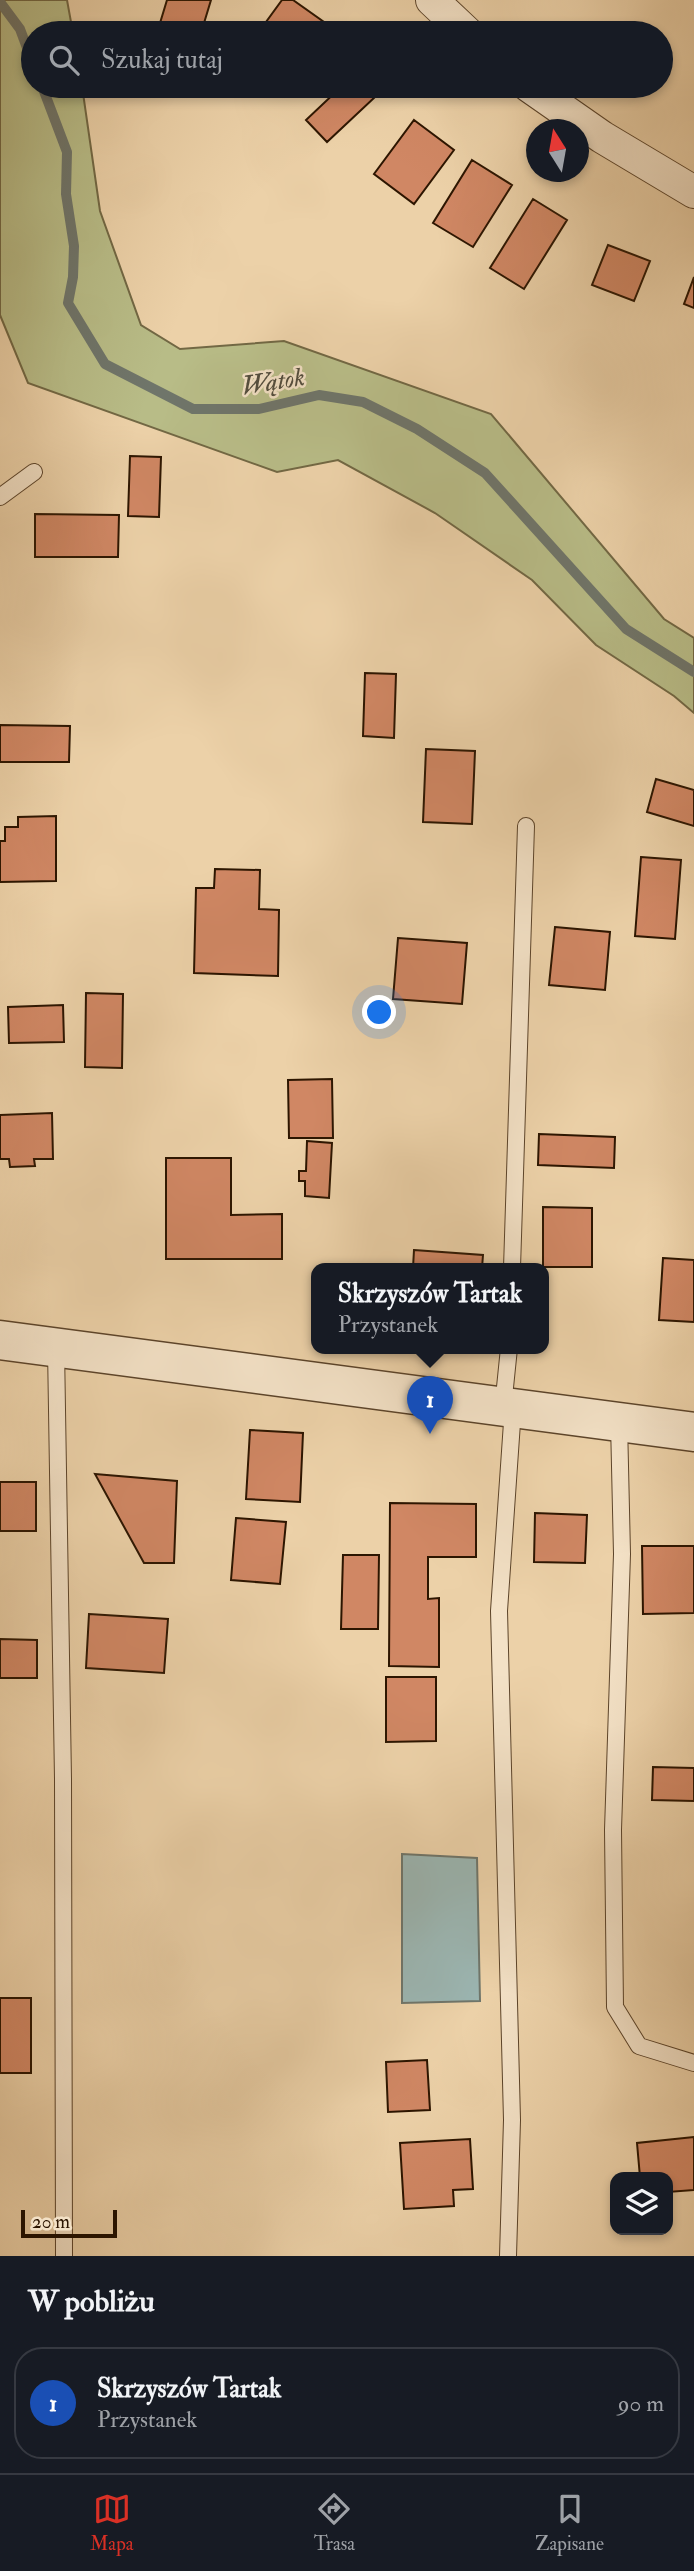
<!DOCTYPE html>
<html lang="pl">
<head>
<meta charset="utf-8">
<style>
  :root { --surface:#171b24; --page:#20242c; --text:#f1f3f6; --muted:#9ea1a6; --line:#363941; --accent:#d93025 }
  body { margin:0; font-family:"IM FELL Double Pica",serif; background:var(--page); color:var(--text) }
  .controls { position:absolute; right:21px; bottom:21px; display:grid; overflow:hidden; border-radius:14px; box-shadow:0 4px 10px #0003 }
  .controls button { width:63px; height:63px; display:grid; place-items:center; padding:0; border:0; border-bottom:2px solid var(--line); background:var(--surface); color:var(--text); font:35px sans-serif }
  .compass { position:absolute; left:526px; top:119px; width:63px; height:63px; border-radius:50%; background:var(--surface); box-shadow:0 4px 10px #0003; rotate:349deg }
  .scale { position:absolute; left:21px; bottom:18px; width:96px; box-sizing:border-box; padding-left:7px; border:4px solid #2c1500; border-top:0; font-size:19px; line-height:24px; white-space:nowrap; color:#2c1500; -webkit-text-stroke:5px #f3e1c6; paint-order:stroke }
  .you { position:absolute; left:380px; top:1013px; width:24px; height:24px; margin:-18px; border:5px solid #fff; border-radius:50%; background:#1a73e8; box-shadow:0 0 0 10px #1a73e833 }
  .badge { display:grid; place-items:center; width:46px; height:46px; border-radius:50%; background:var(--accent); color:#fff; font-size:23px; font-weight:700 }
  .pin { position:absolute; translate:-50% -58px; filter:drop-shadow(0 2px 4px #0008) }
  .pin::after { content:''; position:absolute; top:37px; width:24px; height:21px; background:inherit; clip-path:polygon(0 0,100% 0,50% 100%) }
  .popup { position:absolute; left:311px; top:1263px; width:238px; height:91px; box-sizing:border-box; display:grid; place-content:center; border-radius:14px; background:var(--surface); filter:drop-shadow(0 2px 5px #0005); font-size:23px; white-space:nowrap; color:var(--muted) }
  .popup b { font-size:26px; color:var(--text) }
  .popup::after { content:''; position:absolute; left:50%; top:100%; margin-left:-14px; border:14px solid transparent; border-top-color:var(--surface) }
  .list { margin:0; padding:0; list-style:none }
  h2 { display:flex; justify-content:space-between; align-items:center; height:91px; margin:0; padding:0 28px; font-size:30px }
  h2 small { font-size:23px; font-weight:400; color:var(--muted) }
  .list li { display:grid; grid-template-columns:46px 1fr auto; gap:21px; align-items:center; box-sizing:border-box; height:112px; margin:0 14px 14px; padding:0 14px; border:2px solid var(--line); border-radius:28px }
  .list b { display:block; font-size:26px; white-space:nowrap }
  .list p { margin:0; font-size:23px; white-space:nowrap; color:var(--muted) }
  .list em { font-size:23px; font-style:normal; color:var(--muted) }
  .icon { flex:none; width:38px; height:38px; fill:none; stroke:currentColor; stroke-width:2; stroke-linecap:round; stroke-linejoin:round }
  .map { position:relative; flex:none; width:694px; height:2256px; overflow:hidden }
  .search { position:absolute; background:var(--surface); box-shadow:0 4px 10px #0003; left:21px; right:21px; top:21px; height:77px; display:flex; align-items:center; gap:18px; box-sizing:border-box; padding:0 24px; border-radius:38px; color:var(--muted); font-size:26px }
  .sheet { height:217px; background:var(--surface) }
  nav { display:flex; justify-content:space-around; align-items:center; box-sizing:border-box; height:98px; border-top:2px solid var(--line); background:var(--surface); font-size:19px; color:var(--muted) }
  nav a { display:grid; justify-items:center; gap:4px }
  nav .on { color:var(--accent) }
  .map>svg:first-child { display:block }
  .green { fill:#b8bc87; stroke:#726844; stroke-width:2 }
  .water { fill:#9bb5b1; stroke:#6f756a; stroke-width:2 }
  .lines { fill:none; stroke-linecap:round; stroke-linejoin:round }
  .stream { stroke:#6f756a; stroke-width:10 }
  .building { fill:#d08764; stroke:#2c1500; stroke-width:2 }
  .service-casing { stroke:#5c442a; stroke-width:18 }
  .minor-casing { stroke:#5c442a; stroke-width:34 }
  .tertiary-casing { stroke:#5c442a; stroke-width:41 }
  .service { stroke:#f3e1c6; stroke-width:16 }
  .minor { stroke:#f3e1c6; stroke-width:32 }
  .tertiary { stroke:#f3e1c6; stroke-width:38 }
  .labels { text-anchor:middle; stroke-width:5; stroke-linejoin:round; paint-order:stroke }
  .water-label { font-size:26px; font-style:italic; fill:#534d3e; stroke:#f3e1c6 }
</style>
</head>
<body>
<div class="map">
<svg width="694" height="2256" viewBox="0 0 694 2256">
  <rect width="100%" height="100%" fill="#ecd1a8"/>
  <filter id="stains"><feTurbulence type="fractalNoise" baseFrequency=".00286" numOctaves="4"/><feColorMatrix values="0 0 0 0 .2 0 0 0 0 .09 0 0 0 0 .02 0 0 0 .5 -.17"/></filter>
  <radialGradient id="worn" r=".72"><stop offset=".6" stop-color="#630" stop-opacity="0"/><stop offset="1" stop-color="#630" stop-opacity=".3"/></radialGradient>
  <path class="green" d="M0 0H67L73 33H33V86H82L100 211 141 325 180 349 284 341 491 414 664 619 694 638V713L674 696 596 645 532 580 435 513 338 460 277 472 28 383 0 315Z"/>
  <path class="water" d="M402 1854 477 1858 480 2001 402 2003Z"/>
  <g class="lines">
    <path class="stream" d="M0 2 20 29 33 64
      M42 86 67 152 66 194 74 246 73 277 68 303 105 364 193 409H259L319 395 363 402 417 429 485 473 626 629 694 672"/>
  </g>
  <path class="building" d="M167 0H211L201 33H157Z
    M282 0H293L331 27 326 33H258Z
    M342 86H364L375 97 327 142 306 120Z
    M414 120 454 150 414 204 374 174Z
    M472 160 512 185 473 247 433 223Z
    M533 199 567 220 524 289 490 268Z
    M608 245 650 261 634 301 592 285Z
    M694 277V308L684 304Z
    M130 456 161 457 159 517 128 516Z
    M35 514 119 515 118 557H35Z
    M365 673 396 674 394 738 363 736Z
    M0 725 70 726 69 762H0Z
    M426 749 475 751 472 824 423 822Z
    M656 779 694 790V826L647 812Z
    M56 816V881L0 882V841H5V827H18V817Z
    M641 857 681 860 675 939 635 936Z
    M215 869 260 870 259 909 279 910 278 976 194 973 196 888H214Z
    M555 927 610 932 605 990 549 985Z
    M398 938 467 943 462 1004 393 999Z
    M86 993 123 994 122 1068 85 1067Z
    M63 1005 64 1042 9 1043 8 1007Z
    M332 1079 333 1138H289L288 1080Z
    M52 1113 53 1159H34L35 1166 10 1167 9 1159H0V1115Z
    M539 1134 615 1137 614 1168 538 1165Z
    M307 1141 332 1143 329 1198 305 1196V1181H299V1171H306Z
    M166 1158H231V1215L282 1214V1259H166Z
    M543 1207 592 1208V1267H543Z
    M414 1250 483 1255 482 1268H413Z
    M663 1258 694 1260V1322L659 1320Z
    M250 1430 303 1433 300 1502 246 1499Z
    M95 1474 177 1481 174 1563H144Z
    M0 1482H36V1531H0Z
    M390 1503 476 1504V1557H428V1599L439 1598V1667L389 1666Z
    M535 1513 587 1515 585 1563 534 1562Z
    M236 1518 286 1522 280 1584 231 1580Z
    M642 1546H694V1613L643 1614Z
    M343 1555H379L378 1629H341Z
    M89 1614 168 1619 164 1673 86 1668Z
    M0 1639 37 1640V1678H0Z
    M386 1677H436V1741L386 1742Z
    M653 1767 694 1768V1801L652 1800Z
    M0 1998H31V2073H0Z
    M427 2060 430 2110 388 2112 386 2062Z
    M694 2137V2190L668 2192V2177H640L637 2143Z
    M470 2139 473 2189 453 2190 454 2206 404 2209 400 2143Z"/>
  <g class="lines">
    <defs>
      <path id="service" d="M0 497 34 472
        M512 1268 526 826
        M56 1348 63 1779 64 2256
        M503 1407 509 1348
        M619 1422 622 1554 613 1830 615 2007 639 2046 694 2063
        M508 2256 512 2120 499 1611 513 1408"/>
      <path id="minor" d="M432 0 467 33
        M529 86 602 137 694 192"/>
      <path id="tertiary" d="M0 1340 694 1432"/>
    </defs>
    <use href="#service" class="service-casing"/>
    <use href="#minor" class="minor-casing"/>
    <use href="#tertiary" class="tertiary-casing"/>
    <use href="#service" class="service"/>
    <use href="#minor" class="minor"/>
    <use href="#tertiary" class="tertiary"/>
  </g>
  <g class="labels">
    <g class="water-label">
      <text transform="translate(273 381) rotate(-9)" y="9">Wątok</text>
    </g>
  </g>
  <rect width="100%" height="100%" filter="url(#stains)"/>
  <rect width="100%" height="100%" fill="url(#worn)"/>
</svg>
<div class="controls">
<button><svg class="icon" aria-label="layers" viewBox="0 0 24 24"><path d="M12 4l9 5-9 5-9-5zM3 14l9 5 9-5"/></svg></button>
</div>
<svg class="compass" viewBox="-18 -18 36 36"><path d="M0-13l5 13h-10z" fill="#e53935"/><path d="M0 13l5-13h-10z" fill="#9ea1a6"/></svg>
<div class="scale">20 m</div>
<div class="you"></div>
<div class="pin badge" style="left:430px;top:1434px;background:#1a4fb4">1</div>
<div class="popup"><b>Skrzyszów Tartak</b>Przystanek</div>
<div class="search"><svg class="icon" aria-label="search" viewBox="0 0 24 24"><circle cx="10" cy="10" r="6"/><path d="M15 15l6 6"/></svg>Szukaj tutaj</div>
</div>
<section class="sheet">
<h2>W pobliżu<small></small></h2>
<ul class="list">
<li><span class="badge" style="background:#1a4fb4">1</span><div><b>Skrzyszów Tartak</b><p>Przystanek</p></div><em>90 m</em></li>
</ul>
</section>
<nav>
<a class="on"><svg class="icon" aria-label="map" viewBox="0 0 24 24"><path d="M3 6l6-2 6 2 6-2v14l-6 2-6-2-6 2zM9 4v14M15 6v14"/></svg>Mapa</a>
<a><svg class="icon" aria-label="directions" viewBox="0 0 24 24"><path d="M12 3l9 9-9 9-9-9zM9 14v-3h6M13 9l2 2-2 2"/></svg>Trasa</a>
<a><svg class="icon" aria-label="saved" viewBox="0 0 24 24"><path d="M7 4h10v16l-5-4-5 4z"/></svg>Zapisane</a>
</nav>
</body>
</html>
